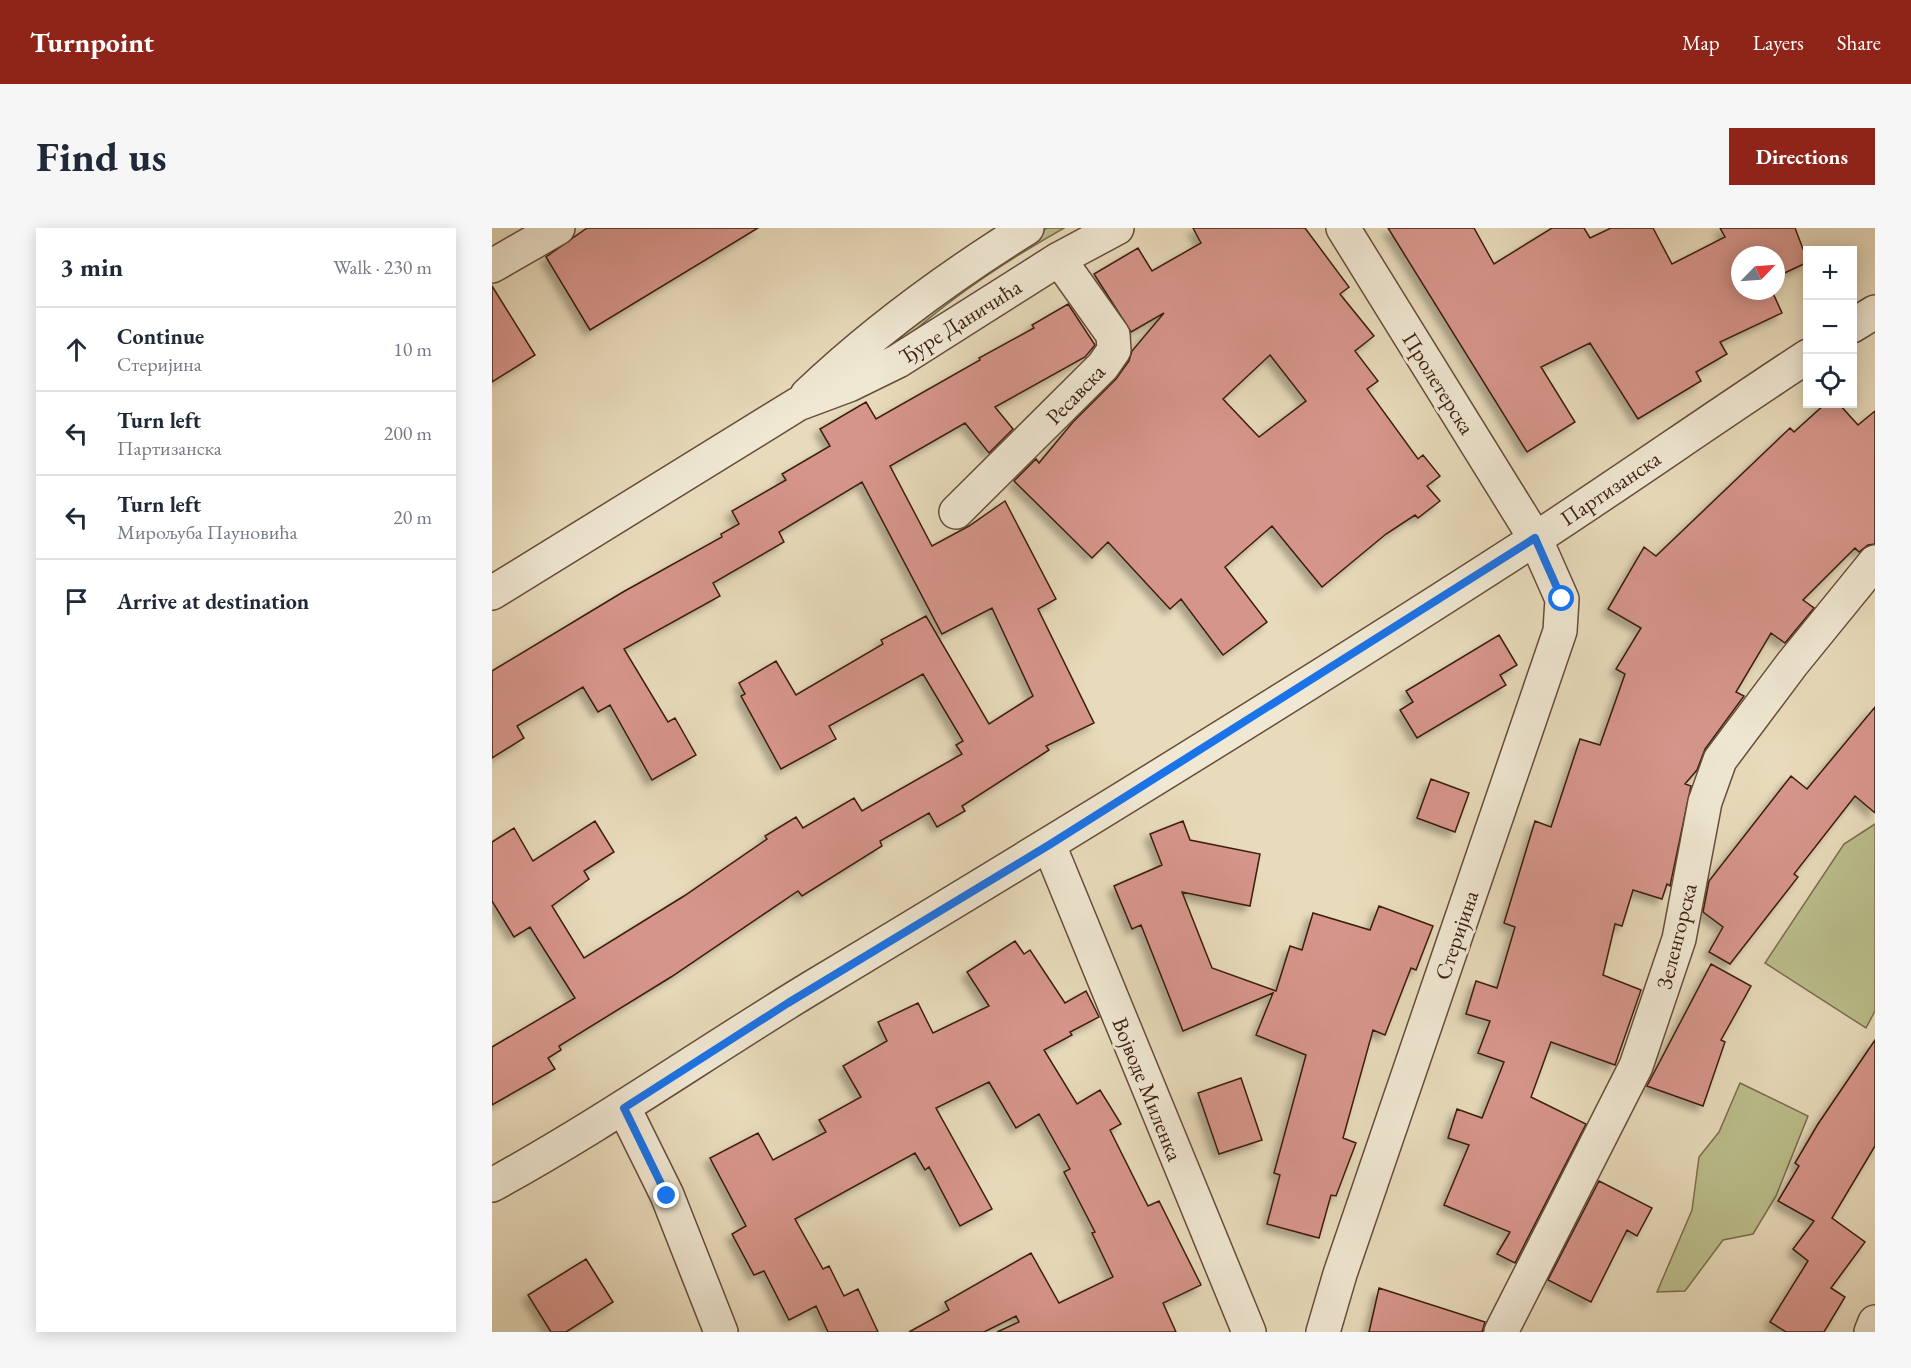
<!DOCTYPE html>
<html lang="en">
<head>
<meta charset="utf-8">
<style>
  :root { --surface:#fff; --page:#f6f6f7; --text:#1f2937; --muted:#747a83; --line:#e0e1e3; --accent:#8f2418 }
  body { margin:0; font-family:"EB Garamond",serif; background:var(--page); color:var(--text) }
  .controls { position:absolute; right:18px; top:18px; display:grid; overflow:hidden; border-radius:0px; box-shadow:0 3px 15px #0003 }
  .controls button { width:54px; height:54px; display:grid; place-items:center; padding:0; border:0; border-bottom:2px solid var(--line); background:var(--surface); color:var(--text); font:30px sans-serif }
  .compass { position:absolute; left:1239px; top:18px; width:54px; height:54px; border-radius:50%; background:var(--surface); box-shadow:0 3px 15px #0003; rotate:65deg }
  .stop { position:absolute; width:18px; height:18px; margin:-14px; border:4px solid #1a73e8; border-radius:50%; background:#fff }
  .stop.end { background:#1a73e8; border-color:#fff; box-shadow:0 2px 6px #0008 }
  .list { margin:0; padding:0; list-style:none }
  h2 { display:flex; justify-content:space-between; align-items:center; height:78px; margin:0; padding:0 24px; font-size:26px }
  h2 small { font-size:20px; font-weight:400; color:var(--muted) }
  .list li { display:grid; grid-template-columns:39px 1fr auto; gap:18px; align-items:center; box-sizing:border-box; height:84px; padding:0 24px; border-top:2px solid var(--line) }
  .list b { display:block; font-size:22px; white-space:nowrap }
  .list p { margin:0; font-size:20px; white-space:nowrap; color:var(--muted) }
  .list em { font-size:20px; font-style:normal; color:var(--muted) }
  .icon { flex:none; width:33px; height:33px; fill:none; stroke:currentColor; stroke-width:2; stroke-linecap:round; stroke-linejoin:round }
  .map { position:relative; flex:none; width:1383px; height:1104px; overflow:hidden; border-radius:0px }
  header { display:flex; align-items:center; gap:36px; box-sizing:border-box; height:84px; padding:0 30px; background:var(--accent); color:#fff }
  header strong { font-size:28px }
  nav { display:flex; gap:33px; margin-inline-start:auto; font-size:21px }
  .intro { display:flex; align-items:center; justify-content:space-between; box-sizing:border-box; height:144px; padding:0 36px }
  h1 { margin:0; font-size:42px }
  .button { padding:15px 27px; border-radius:0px; background:var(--accent); color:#fff; font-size:21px; font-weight:700 }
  main { display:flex; gap:36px; padding:0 36px }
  aside { flex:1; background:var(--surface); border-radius:0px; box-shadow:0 3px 15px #0003 }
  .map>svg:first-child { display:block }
  .green { fill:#bbbe8c; stroke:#7c6e4e; stroke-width:1.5 }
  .building { fill:#d6958a; stroke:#3c1d10; stroke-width:1.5; fill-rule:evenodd; filter:url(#shadow) }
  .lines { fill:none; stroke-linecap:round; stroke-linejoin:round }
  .minor-casing { stroke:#674c3b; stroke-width:36 }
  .minor { stroke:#f0e8d3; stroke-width:33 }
  .route { stroke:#1a73e8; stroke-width:8 }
  .labels { text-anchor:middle; stroke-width:6; stroke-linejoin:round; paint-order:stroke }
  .street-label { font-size:22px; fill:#3c1d10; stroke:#f0e8d3 }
</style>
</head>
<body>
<header>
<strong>Turnpoint</strong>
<nav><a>Map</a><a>Layers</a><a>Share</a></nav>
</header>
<div class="intro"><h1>Find us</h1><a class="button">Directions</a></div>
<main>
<aside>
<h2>3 min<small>Walk · 230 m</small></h2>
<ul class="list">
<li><svg class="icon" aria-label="ahead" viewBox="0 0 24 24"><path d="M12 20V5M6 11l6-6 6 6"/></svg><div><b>Continue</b><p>Стеријина</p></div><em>10 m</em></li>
<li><svg class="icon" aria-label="left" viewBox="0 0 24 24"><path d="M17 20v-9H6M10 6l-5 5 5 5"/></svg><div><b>Turn left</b><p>Партизанска</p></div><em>200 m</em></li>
<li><svg class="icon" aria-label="left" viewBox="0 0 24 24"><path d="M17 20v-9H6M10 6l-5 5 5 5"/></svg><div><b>Turn left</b><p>Мирољуба Пауновића</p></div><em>20 m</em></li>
<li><svg class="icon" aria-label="arrive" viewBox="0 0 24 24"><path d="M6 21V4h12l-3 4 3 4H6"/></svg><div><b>Arrive at destination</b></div></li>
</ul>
</aside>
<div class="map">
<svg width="1383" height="1104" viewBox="0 0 1383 1104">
  <defs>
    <filter id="shadow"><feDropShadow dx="-5.5" dy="5.5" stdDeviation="3" flood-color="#0004"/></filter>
  </defs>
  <rect width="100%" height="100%" fill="#e8dbbb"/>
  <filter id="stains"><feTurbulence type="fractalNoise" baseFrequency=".00333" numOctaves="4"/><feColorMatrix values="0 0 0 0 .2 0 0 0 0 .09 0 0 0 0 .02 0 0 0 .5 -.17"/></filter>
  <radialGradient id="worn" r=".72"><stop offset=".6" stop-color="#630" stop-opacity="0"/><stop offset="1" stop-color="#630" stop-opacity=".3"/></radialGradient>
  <path class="green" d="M555 0H572C514 33 457 70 409 115L402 107 465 54Z
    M1383 596V783L1374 800 1273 735 1352 616Z
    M1248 855 1316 888 1284 968 1261 1006 1231 1012 1193 1063 1165 1064 1200 982 1207 929 1227 904Z"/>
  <path class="building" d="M95 0H266L98 102 54 29Z
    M701 0H813L857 59 848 66 882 108 863 123 886 153 875 161 926 231 931 227 948 248 935 258 948 273 926 290 923 287 894 306 830 359 780 298 733 339 775 394 731 427 689 371 678 381 616 314 600 330 522 253 544 231 547 235 581 194 624 151 637 133 640 123 672 85 639 104 602 46 646 20 660 43 709 15ZM778 127 814 173 767 209 731 171Z
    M896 0H982L1002 36 1060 0H1092L1098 10 1119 0H1161L1180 36 1233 9 1228 0H1303L1316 34 1284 49V27H1248V63H1280L1290 85 1228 114 1235 126 1204 144 1209 153 1146 191 1098 115 1049 139 1083 194 1035 224Z
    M0 58 43 127 0 154Z
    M576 76 603 117 593 129 503 179 521 201 497 225 473 195 398 238 440 318 477 298 513 273 564 371 546 381 602 495 554 518 557 522 470 578 473 583 445 599 437 585 388 613 390 618 310 668 306 663 179 749 67 818 69 822 56 830 63 841 0 877V819L83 770 38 699 22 709 0 673V614L22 600 41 633 103 593 122 624 92 643 97 651 60 678 92 730 192 668 275 611 273 608 304 589 311 600 362 570 370 583 470 526 464 517 471 513 431 446 337 498 344 511 289 541 249 468 253 466 247 455 284 433 304 467 391 416 389 412 434 388 497 496 541 468 500 380 450 406 370 254 287 304 292 314 221 355 228 368 132 421 176 494 183 490 204 527 160 552 118 477 106 484 91 459 25 498 32 510 0 530V443L131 364 230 309 229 306 247 296 240 283 294 252 290 246 338 218 328 201 374 174 384 191 488 132 487 130 542 100 540 97Z
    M1333 176H1347L1366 197 1383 183V316L1376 317 1367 324 1363 320 1311 372 1322 380 1293 415 1279 405 1244 464 1252 468 1213 521 1205 542 1193 556 1199 558 1178 658 1175 656 1170 671 1141 662 1130 698 1123 696 1111 747 1149 762 1123 837 1059 814 1039 869 1094 896 1023 1035 1005 1026 1018 1004 952 977 977 917 956 910 965 881 990 890 1012 834 986 825 998 793 974 786 984 753 1005 760 1023 699 1012 695 1043 593 1059 599 1088 511 1108 517 1133 446 1124 441 1149 400 1116 381 1152 319 1164 328 1298 200 1302 204Z
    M1007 407 1025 437 1008 447 1014 457 925 510 908 482 921 474 914 463Z
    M1383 479V585L1363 568 1302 646 1306 649 1238 736 1217 724 1231 699 1211 684 1217 653 1299 548 1315 561Z
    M939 551 977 565 963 604 925 590Z
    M691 593 698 612 768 626 758 678 690 664 720 740 784 763 798 718 810 722 821 685 878 702 887 678 941 698 924 742 919 740 893 807 881 802 851 910 864 915 844 968 839 967 827 1010 775 996 788 947 782 945 814 827 764 807 781 765 691 803 649 697 640 701 622 658 670 637 658 606Z
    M523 713 532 726 538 722 573 775 594 763 607 789 578 804 580 807 552 822 585 876 608 862 629 896 618 902 656 978 667 973 709 1057 671 1075 684 1104H505L527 1094 524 1088 492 1104H417L457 1082 453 1074 539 1025 567 1075 621 1049 600 1005 603 1004 572 944 578 941 547 886 524 900 497 854 444 880 500 981 468 998 437 939 433 942 423 925 303 991 331 1041 337 1038 352 1068 366 1061 386 1104H336L324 1078 297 1092 272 1043 262 1047 240 1006 254 998 218 930 266 905 281 932 334 904 327 892 369 869 351 838 395 813 386 794 426 775 441 805 497 778 475 744Z
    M1219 736 1259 758 1229 812 1233 814 1211 878 1155 858Z
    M1383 812V918L1340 990 1373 1014 1339 1060 1353 1069 1332 1104H1294L1278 1094 1316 1033 1301 1021 1322 993 1286 973 1307 938 1303 935 1326 896Z
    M749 850 770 912 727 926 706 865Z
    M1107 953 1160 980 1145 1008 1135 1002 1099 1074 1056 1052Z
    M94 1031 121 1074 74 1104H59L36 1067Z
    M887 1060 993 1094 990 1104H877Z"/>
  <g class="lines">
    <defs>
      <path id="minor" d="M0 38 66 0
        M1360 98 1383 84
        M315 167C381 104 458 48 535 0
        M464 284 611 138 622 122 621 107 567 31
        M0 365 306 176 357 157 406 133 567 31 625 0
        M557 617 757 1104
        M132 880 175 967 229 1104
        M0 957C110 897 212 825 319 760 562 614 805 465 1043 311 1135 251 1224 188 1316 128
        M831 1104 848 1046 1068 403 1070 371 1043 310 851 0
        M1009 1104 1144 838 1187 711 1213 574 1228 532 1300 436 1383 334
        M1379 1104 1383 1094"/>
    </defs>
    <use href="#minor" class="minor-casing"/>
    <use href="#minor" class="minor"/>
  </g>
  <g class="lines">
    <path class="route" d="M175 968 132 880 296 775 557 617 1043 310 1070 371"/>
  </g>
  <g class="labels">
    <g class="street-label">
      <text transform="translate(468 93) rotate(-32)" y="8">Ђуре Даничића</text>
      <text transform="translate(947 155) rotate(58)" y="8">Пролетерска</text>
      <text transform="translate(583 166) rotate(-46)" y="8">Ресавска</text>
      <text transform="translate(1118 260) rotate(-34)" y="8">Партизанска</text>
      <text transform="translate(964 707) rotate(-71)" y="8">Стеријина</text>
      <text transform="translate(1184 708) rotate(-76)" y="8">Зеленгорска</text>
      <text transform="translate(656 861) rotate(68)" y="8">Војводе Миленка</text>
    </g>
  </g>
  <rect width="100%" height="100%" filter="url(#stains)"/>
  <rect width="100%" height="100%" fill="url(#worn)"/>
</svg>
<div class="controls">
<button>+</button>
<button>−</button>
<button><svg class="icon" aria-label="locate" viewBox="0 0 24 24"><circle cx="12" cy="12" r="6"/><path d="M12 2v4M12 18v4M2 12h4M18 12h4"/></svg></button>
</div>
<svg class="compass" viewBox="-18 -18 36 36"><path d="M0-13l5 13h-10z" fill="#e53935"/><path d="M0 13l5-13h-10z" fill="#747a83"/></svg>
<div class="stop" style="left:1070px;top:371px"></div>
<div class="stop end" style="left:175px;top:968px"></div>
</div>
</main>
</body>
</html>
